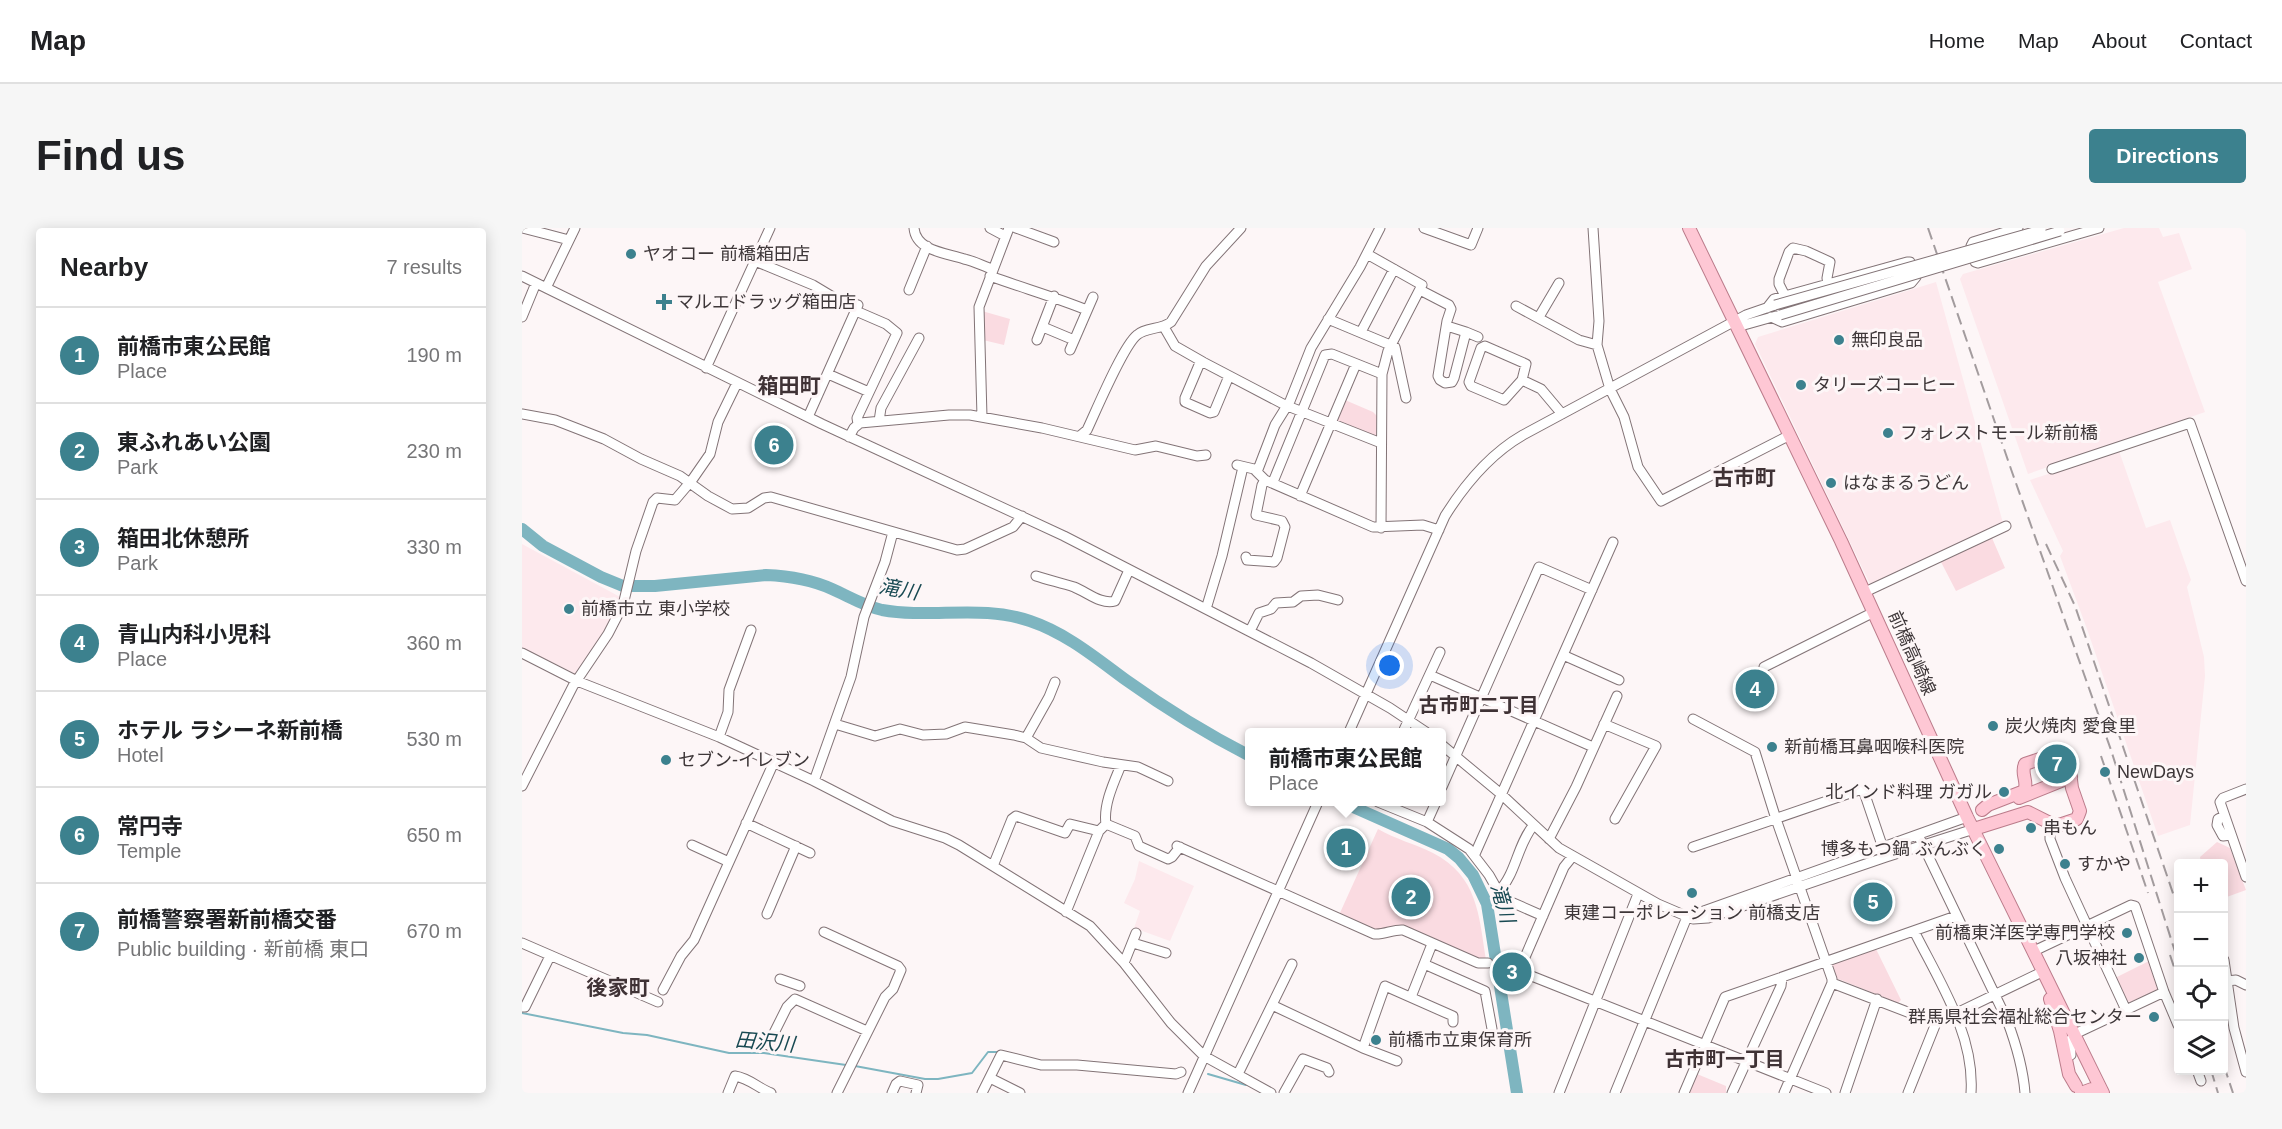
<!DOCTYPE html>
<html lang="en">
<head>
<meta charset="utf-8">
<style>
  :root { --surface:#fff; --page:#f6f6f6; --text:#202124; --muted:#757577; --line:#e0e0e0; --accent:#3c818e }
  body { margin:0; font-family:Helvetica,"Noto Sans JP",sans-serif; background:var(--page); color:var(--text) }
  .controls { position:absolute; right:18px; bottom:18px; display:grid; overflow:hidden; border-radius:6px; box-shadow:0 3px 15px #0003 }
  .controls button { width:54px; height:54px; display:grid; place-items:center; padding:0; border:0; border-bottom:2px solid var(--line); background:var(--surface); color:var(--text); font:30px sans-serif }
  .you { position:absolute; left:868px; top:438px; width:21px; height:21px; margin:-15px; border:4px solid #fff; border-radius:50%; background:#1a73e8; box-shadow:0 0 0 9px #1a73e833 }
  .badge { display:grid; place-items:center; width:39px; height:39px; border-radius:50%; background:var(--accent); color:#fff; font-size:20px; font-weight:700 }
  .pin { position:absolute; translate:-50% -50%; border:3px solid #fff; box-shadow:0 2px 6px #0006 }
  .popup { position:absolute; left:723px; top:500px; width:201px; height:78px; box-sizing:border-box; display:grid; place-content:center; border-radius:6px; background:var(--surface); filter:drop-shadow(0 2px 4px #0005); font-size:20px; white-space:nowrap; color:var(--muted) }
  .popup b { font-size:22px; color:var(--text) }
  .popup::after { content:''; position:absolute; left:50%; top:100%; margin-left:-12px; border:12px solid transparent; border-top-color:var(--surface) }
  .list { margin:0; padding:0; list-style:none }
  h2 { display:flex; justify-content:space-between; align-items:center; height:78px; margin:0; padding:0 24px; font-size:26px }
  h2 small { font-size:20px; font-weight:400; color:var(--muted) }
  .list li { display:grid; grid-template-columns:39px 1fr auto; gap:18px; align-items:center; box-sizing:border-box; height:96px; padding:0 24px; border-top:2px solid var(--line) }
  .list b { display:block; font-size:22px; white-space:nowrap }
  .list p { margin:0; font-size:20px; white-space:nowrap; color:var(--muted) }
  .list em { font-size:20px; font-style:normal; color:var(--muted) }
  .icon { flex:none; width:33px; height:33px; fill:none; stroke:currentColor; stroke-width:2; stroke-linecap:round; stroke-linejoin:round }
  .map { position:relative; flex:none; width:1724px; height:865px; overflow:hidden; border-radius:6px }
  header { display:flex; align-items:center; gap:36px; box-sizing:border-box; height:84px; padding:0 30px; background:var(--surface); border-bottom:2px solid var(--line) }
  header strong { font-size:28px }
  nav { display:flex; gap:33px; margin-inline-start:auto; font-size:21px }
  .intro { display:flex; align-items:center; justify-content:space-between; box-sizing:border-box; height:144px; padding:0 36px }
  h1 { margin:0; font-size:42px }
  .button { padding:15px 27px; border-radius:6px; background:var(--accent); color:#fff; font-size:21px; font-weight:700 }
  main { display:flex; gap:36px; padding:0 36px }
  aside { flex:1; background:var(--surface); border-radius:6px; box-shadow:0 3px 15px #0003 }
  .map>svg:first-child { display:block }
  .built { fill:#fde9ed }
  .green { fill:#fadbe1 }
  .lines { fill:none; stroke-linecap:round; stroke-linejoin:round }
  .stream { stroke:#7eb5c0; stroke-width:2 }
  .river { stroke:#7eb5c0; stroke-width:12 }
  .minor-casing { stroke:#837477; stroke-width:11 }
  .major-casing { stroke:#bb7c8b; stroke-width:14 }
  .minor { stroke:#fff; stroke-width:9 }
  .major { stroke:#fec7d4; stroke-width:12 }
  .rail { stroke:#a39c9e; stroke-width:2; stroke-dasharray:12 6; stroke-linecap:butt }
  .minor-bridge-casing { stroke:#837477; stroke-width:11; stroke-linecap:butt }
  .minor-bridge { stroke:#fff; stroke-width:9 }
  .poi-dot { fill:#3c818e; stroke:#fdf6f7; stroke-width:2 }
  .labels { text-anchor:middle; stroke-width:6; stroke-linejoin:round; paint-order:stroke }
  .poi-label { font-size:18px; fill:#3e3739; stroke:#fdf6f7; text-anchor:start }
  .street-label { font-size:18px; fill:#3e3739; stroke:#fdf6f7 }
  .water-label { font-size:20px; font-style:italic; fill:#184952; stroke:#fdf6f7 }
  .neighbourhood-label { font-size:20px; font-weight:bold; fill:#3f3235; stroke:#fdf6f7 }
  .quarter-label { font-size:21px; font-weight:bold; fill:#3f3235; stroke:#fdf6f7 }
</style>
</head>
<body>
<header>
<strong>Map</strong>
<nav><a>Home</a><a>Map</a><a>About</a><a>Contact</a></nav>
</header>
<div class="intro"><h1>Find us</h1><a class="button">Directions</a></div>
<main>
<aside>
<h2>Nearby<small>7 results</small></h2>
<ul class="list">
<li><span class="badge">1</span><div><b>前橋市東公民館</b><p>Place</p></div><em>190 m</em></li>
<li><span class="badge">2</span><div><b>東ふれあい公園</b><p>Park</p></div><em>230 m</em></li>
<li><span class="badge">3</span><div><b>箱田北休憩所</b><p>Park</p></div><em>330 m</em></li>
<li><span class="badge">4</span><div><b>青山内科小児科</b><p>Place</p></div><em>360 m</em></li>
<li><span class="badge">5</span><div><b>ホテル ラシーネ新前橋</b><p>Hotel</p></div><em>530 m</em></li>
<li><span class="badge">6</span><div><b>常円寺</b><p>Temple</p></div><em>650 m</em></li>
<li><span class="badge">7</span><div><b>前橋警察署新前橋交番</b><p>Public building · 新前橋 東口</p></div><em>670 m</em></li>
</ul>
</aside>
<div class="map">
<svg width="1724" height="865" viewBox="0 0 1724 865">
  <rect width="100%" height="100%" fill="#fdf6f7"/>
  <path class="built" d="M1602 0H1637L1641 9 1657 5 1670 41 1636 54 1683 184 1506 246 1438 51 1441 46Z
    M1414 54 1481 295 1348 356 1233 116 1236 109Z
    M1597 223 1624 300 1648 292 1669 352 1665 359 1682 429 1683 448 1668 597 1636 608 1565 401 1538 328 1541 323 1508 252Z
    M0 316 100 370 90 392 54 446 0 420Z
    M617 633 672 658 648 713 612 700 618 683 602 675 613 651Z"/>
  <path class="green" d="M460 83 488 91 482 117 461 112Z
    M823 172 851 184 855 188 854 209 814 195Z
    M1470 310 1483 340 1434 363 1419 334Z
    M856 601C873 611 893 616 911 625 956 648 957 688 964 732L961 734 882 700 853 703 817 687Z
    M1695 614 1708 620 1724 662 1702 670V636L1679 635 1678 629Z
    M1351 720 1354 721 1379 772 1376 775 1314 750 1309 737 1311 734Z
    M1627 733 1637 761 1608 774 1602 772 1593 752 1595 749Z
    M1175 846 1204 858V865H1164Z"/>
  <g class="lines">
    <path class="stream" d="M0 785 101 805 125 807 207 825H242L324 837
      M333 838 403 851H416L450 845 466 824H476
      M686 846 724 857"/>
    <path class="river" d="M0 301 21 318 79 349 101 358H133L244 347C267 348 288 351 310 361 326 368 342 378 360 382 409 391 459 376 508 393 544 405 574 430 604 452 643 480 685 506 728 528
      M820 574 926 621 937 630 951 647 965 676 995 865"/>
    <defs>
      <path id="minor" d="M1 0 47 12
        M392 0C394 23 424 25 442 31 452 33 461 38 470 41
        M468 0 483 8
        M494 0 532 14
        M902 0 949 17 956 0
        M1071 0 1077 93 1075 117 1088 161 1102 189 1116 239 1139 273 1266 208
        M1496 0 1451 14 1449 18 1453 34 1456 35 1577 0
        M845 26 900 57 866 123 860 146 859 300
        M233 33 291 57 311 69 336 77 286 189
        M0 48 300 196 542 308 789 435 868 480 904 504
        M468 48C501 60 533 69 565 82
        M24 60 53 0
        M387 62 405 18
        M898 62 927 77 929 81 925 93 916 148 918 152 923 155 930 154 932 150 944 104 925 98
        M1263 68 1257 56V51L1267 24 1271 20 1284 23 1308 34 1305 50 1306 56
        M994 78 1057 112 1075 117
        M1245 80 1252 71 1385 34H1388L1394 49 1389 55 1260 94 1249 89
        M334 83 364 96 375 105 335 190 336 196
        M0 89 14 55
        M1017 89 1037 55
        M806 91 873 119 884 170
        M1212 95 1222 97 1254 88
        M521 99 552 112
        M642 99 653 118 681 134 763 177 859 215
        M839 104 872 41
        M944 104 956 109
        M515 112 532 68
        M548 122 571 69
        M681 134 677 137 663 170V174L688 185 692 184 707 148
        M184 140 248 0
        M306 146 347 164
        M1000 152 1004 136 963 118 959 120 947 154 949 158 982 172 1000 152 1019 161 1040 186
        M0 186 33 192 82 211 119 231 158 248 186 268 210 281 226 280 242 270 249 269 435 322 443 321 491 299 500 288
        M460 189 457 79 487 0
        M357 193 359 180 397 110
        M558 208 565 202C574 183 601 118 615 107 624 99 639 102 649 94L684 38 719 0
        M327 209 332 200 338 195 427 187H448L520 200 613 222 634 218 675 228 684 227
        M715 237 732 241 743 252 851 299 901 297 917 302
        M1530 241 1668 195 1724 353
        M735 244 753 197 768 173 789 120 838 39 858 0
        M751 254 803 127 810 126 860 146
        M778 268 834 136
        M724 329 725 332 752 334 755 330 763 299 760 293 734 287 740 257 743 252
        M514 348C526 352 540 355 552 359 565 364 579 377 593 373L607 342
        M1343 364 1484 298
        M684 381 700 328 721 239
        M728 403 737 385 749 381 754 375 771 374 779 368 796 367 816 372
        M0 425 55 453 197 509 292 553 370 593 423 610 437 617 568 698 602 735 649 795 682 828 749 865
        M1041 427 1097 452
        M1242 439 1352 384
        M908 447 1071 519
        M1171 491 1233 524 1254 591 1310 751V755L1262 865
        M313 496 353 508 378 501 401 507 424 506 443 499 492 507 504 510 519 520 581 534 616 539 646 553
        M1082 496 1134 518 1093 591
        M827 504 923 288C943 256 968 226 1001 207L1224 87 1253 77
        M881 504 918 424
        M197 509 206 484 207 462 229 402
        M504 510 527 469 533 454
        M920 517 979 566 1037 620 1136 676 1171 691 1186 690 1364 629 1452 601
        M292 553 329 449 342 389 363 334 371 304
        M0 558 51 458 86 406 101 377 114 323 131 274 135 270 153 272 170 252 188 226 196 194 215 155
        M920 559 1017 339 1070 362
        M1724 561 1701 570 1698 574 1724 649
        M856 574 905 594 947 621 967 647 980 670 1021 688
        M1702 588 1696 591 1695 597 1701 608 1709 607
        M905 594 914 574
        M224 595 288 625
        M584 596 613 608 617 618 646 631 650 629 658 619
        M1528 596V611L1543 650 1604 782
        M1027 611 1054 559 1095 468
        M1398 611 1485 792C1494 816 1501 839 1503 865
        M170 617 207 634
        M655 618 852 706C862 707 872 701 881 702L956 735H966
        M1171 619 1337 562 1341 563 1343 567 1362 623
        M953 626 1091 314
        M1050 629 1042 639 997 743 1304 865
        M471 638 490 591 494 588 540 604 543 605 548 596 577 603
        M976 664C994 647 995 617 1011 598
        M544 684 577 603 584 596C581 577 592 554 599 537
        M245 686 274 618
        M1392 703C1417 753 1453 807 1449 865
        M302 704 376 738 379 742 371 761 363 769 315 865
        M0 715 136 774
        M611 715 644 725
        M1512 723 1609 677 1613 678 1642 764 1656 797
        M1702 732 1712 800 1724 844
        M602 735 614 705
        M902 736 963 763 970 801
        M258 751 278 758
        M1705 753 1714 752 1724 757
        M1310 755 1414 795
        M141 762 159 728 172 712 252 534
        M889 769 910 716
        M750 777 841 820 875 833
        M0 779H3L28 728
        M246 817 265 779 273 771 345 803
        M841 820 863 758 931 788V794
        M1549 827 1548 812 1557 804 1642 764
        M1675 842 1679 853
        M716 846 770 736
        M468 850 498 865
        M206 865 213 848C227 850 236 860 249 865
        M370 865 374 856 378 853 396 857 394 865
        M460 865 479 827 519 837H555L654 846 659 844
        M666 865 796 574
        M762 865 781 831 805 840 807 844
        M1037 865 1116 666
        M1093 865 1165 689 1445 589
        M1162 865 1203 769 1434 688
        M1210 865 1259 758 1260 749
        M1323 865 1355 771
        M1386 865 1414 795 1522 743"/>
      <path id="major" d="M1167 0 1319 313 1445 589 1581 865
        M1497 570 1549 549
        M1452 601 1506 584 1534 598 1555 591 1558 583 1550 560 1548 544 1543 527 1536 525 1503 536C1498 546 1507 554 1502 563L1466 577 1460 582
        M1528 771 1538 803 1547 846 1554 858
        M1559 865 1570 861 1580 863"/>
    </defs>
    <use href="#minor" class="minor-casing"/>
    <use href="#major" class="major-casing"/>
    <use href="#minor" class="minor"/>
    <use href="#major" class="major"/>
    <path class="rail" d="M1406 0 1490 244 1589 522 1656 733
      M1524 316 1553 378 1656 680
      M1579 528 1626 665
      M1648 727 1656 751
      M1702 838 1711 865
      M1689 842 1696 865"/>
    <defs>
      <path id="minor-bridge" d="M1253 77 1519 2
        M1258 87 1538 3"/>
    </defs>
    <use href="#minor-bridge" class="minor-bridge-casing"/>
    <use href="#minor-bridge" class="minor-bridge"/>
  </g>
  <g class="poi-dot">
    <circle cx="109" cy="26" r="6"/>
    <path d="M139 65h6v6h6v6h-6v6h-6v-6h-6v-6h6z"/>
    <circle cx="1317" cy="112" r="6"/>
    <circle cx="1279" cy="157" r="6"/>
    <circle cx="1366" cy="205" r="6"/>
    <circle cx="1309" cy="255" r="6"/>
    <circle cx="47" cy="381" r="6"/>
    <circle cx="1471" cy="498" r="6"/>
    <circle cx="1250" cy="519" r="6"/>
    <circle cx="144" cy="532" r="6"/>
    <circle cx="1583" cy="544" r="6"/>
    <circle cx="1482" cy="564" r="6"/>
    <circle cx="1509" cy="600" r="6"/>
    <circle cx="1477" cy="621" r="6"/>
    <circle cx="1543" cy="636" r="6"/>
    <circle cx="1170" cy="665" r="6"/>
    <circle cx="1605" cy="705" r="6"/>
    <circle cx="1617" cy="730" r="6"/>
    <circle cx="1632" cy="789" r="6"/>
    <circle cx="854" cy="812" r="6"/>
  </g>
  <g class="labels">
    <g class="poi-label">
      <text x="121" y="32">ヤオコー 前橋箱田店</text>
      <text x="154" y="80">マルエドラッグ箱田店</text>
      <text x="1329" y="118">無印良品</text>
      <text x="1291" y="163">タリーズコーヒー</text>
      <text x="1378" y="211">フォレストモール新前橋</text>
      <text x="1321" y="261">はなまるうどん</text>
      <text x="59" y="387">前橋市立 東小学校</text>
      <text x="1483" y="504">炭火焼肉 愛食里</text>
      <text x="1262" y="525">新前橋耳鼻咽喉科医院</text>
      <text x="156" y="538">セブン-イレブン</text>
      <text x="1595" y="550">NewDays</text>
      <text x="1470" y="570" text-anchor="end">北インド料理 ガガル</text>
      <text x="1521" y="606">串もん</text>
      <text x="1465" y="627" text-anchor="end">博多もつ鍋 ぶんぶく</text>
      <text x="1555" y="642">すかや</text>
      <text x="1170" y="691" text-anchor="middle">東建コーポレーション 前橋支店</text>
      <text x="1593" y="711" text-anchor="end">前橋東洋医学専門学校</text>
      <text x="1605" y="736" text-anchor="end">八坂神社</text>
      <text x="1620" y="795" text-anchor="end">群馬県社会福祉総合センター</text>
      <text x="866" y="818">前橋市立東保育所</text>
    </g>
    <g class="street-label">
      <text transform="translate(1390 425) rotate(66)" y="6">前橋高崎線</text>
    </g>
    <g class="water-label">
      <text transform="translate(377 361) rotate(10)" y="7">滝川</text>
      <text transform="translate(981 675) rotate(74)" y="7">滝川</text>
      <text transform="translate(243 814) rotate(5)" y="7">田沢川</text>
    </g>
    <g class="neighbourhood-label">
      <text x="957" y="484">古市町二丁目</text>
      <text x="1203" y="838">古市町一丁目</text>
    </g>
    <g class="quarter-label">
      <text x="267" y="165">箱田町</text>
      <text x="1222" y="257">古市町</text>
      <text x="96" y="767">後家町</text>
    </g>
  </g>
</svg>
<div class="controls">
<button>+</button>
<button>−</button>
<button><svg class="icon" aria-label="locate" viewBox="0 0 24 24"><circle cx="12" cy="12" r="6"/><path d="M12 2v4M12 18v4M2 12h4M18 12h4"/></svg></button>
<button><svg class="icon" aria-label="layers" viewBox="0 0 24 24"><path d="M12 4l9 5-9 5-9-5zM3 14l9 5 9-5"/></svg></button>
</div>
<div class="you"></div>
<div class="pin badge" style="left:824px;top:620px">1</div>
<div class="popup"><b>前橋市東公民館</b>Place</div>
<div class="pin badge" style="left:889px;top:669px">2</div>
<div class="pin badge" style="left:990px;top:744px">3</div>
<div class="pin badge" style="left:1233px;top:461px">4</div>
<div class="pin badge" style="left:1351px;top:674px">5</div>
<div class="pin badge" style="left:252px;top:217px">6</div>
<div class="pin badge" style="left:1535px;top:536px">7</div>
</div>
</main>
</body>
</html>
